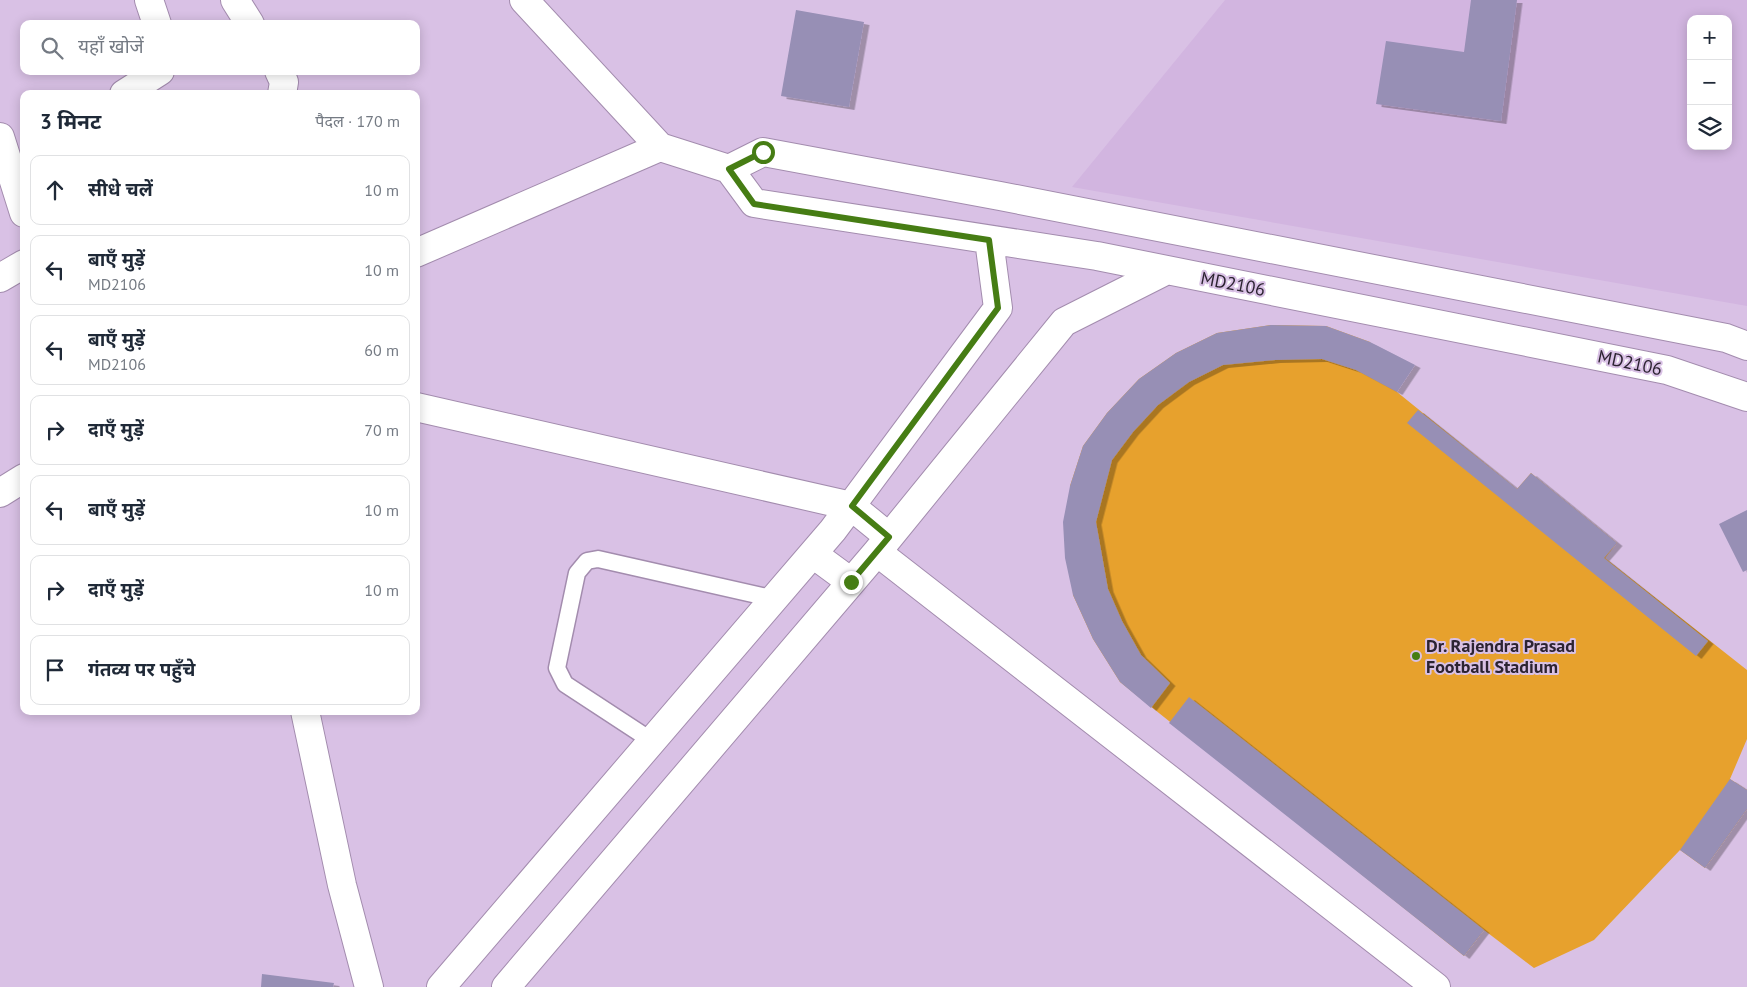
<!DOCTYPE html>
<html lang="hi">
<head>
<meta charset="utf-8">
<style>
  :root { --surface:#fff; --page:#f6f6f7; --text:#1f2937; --muted:#747a83; --line:#e0e1e3 }
  body { margin:0; font-family:"PT Sans","Noto Sans Devanagari",sans-serif; background:var(--page); color:var(--text) }
  .controls { position:absolute; right:15px; top:15px; display:grid; overflow:hidden; border-radius:10px; box-shadow:0 2px 12px #0003 }
  .controls button { width:45px; height:45px; display:grid; place-items:center; padding:0; border:0; border-bottom:1px solid var(--line); background:var(--surface); color:var(--text); font:25px sans-serif }
  .stop { position:absolute; width:15px; height:15px; margin:-11px; border:4px solid #467d14; border-radius:50%; background:#fff }
  .stop.end { background:#467d14; border-color:#fff; box-shadow:0 1px 5px #0008 }
  .list { margin:0; padding:0; list-style:none }
  h2 { display:flex; justify-content:space-between; align-items:center; height:65px; margin:0; padding:0 20px; font-size:21px }
  h2 small { font-size:16px; font-weight:400; color:var(--muted) }
  .list li { display:grid; grid-template-columns:32px 1fr auto; gap:15px; align-items:center; box-sizing:border-box; height:70px; margin:0 10px 10px; padding:0 10px; border:1px solid var(--line); border-radius:10px }
  .list b { display:block; font-size:19px; white-space:nowrap }
  .list p { margin:0; font-size:16px; white-space:nowrap; color:var(--muted) }
  .list em { font-size:16px; font-style:normal; color:var(--muted) }
  .icon { flex:none; width:28px; height:28px; fill:none; stroke:currentColor; stroke-width:2; stroke-linecap:round; stroke-linejoin:round }
  .map { position:relative; flex:none; width:1747px; height:987px; overflow:hidden }
  .search { position:absolute; background:var(--surface); box-shadow:0 2px 12px #0003; left:20px; top:20px; width:400px; height:55px; display:flex; align-items:center; gap:12px; box-sizing:border-box; padding:0 18px; border-radius:10px; color:var(--muted); font-size:19px }
  .panel { position:absolute; background:var(--surface); box-shadow:0 2px 12px #0003; left:20px; top:90px; width:400px; height:625px; border-radius:10px }
  .map>svg:first-child { display:block }
  .built { fill:#d2b5e0; fill-rule:evenodd }
  .green { fill:#e7a12d }
  .building { fill:#978fb5; filter:url(#shadow) }
  .lines { fill:none; stroke-linecap:round; stroke-linejoin:round }
  .service-casing { stroke:#a38cae; stroke-width:19 }
  .minor-casing { stroke:#a38cae; stroke-width:30 }
  .service { stroke:#fff; stroke-width:16 }
  .minor { stroke:#fff; stroke-width:28 }
  .route { stroke:#467d14; stroke-width:6 }
  .poi-dot { fill:#467d14; stroke:#d9c1e5; stroke-width:2 }
  .labels { text-anchor:middle; stroke-width:4; stroke-linejoin:round; paint-order:stroke }
  .street-label { font-size:18px; fill:#2c2331; stroke:#d9c1e5 }
  .poi-label { font-size:18px; font-weight:bold; fill:#2c2331; stroke:#d9c1e5; text-anchor:start }
</style>
</head>
<body>
<div class="map">
<svg width="1747" height="987" viewBox="0 0 1747 987">
  <defs>
    <filter id="shadow"><feDropShadow dx="5.5" dy="3" stdDeviation="0" flood-color="#0004"/></filter>
  </defs>
  <rect width="100%" height="100%" fill="#d9c1e5"/>
  <path class="built" d="M1225 0H1747V306L1072 187ZM1691 19H1728V146H1691Z"/>
  <path class="green" d="M1271 325 1326 326 1370 342 1397 392 1517 489 1531 473 1617 543 1605 558 1747 670V739L1730 779 1747 790V809L1705 868 1680 850 1594 940 1534 968 1484 930 1464 956 1120 682 1093 639 1073 595 1070 486 1083 446 1107 413 1139 379 1176 353 1217 333Z"/>
  <path class="building" d="M1471 0H1517L1501 121 1376 104 1386 41 1464 52Z
    M796 10 864 22 849 107 781 96Z
    M1271 325 1326 326 1370 342 1415 365 1397 392 1356 370 1322 359 1275 360 1223 365 1189 382 1158 405 1133 432 1112 460 1096 522 1108 589 1122 621 1141 655 1170 683 1151 708 1120 682 1093 639 1073 595 1065 558 1063 522 1070 486 1083 446 1107 413 1139 379 1176 353 1217 333Z
    M1418 410 1517 489 1531 473 1617 543 1604 558 1708 641 1696 656 1407 423Z
    M1747 510V570L1743 572 1719 524Z
    M1189 697 1484 930 1464 956 1169 723Z
    M1730 779 1747 790V809L1705 868 1680 850Z
    M262 974 334 983 333 987H261Z"/>
  <g class="lines">
    <defs>
      <path id="service" d="M652 741 565 684 557 668 577 573 587 561 598 559 775 599"/>
      <path id="minor" d="M149 0 157 24
        M235 0 250 24
        M524 0 660 147 729 169 763 152 1000 196 1726 338 1747 346
        M279 71 284 82 282 94
        M124 94 160 71
        M0 137 24 213
        M729 169 754 203 1097 256 1667 370 1747 397
        M416 253 660 147
        M0 278 24 264
        M416 407 851 506 889 537
        M0 493 24 478
        M877 552 1436 987
        M813 554 851 582
        M305 711 342 885 369 987
        M441 987 833 530 998 308 989 240
        M506 987 877 552 1064 322 1167 270"/>
    </defs>
    <use href="#service" class="service-casing"/>
    <use href="#minor" class="minor-casing"/>
    <use href="#service" class="service"/>
    <use href="#minor" class="minor"/>
  </g>
  <g class="lines">
    <path class="route" d="M763 152 729 169 754 204 989 240 998 308 852 506 889 537 851 582"/>
  </g>
  <circle class="poi-dot" cx="1416" cy="656" r="5"/>
  <g class="labels">
    <g class="street-label">
      <text transform="translate(1233 284) rotate(11)" y="6">MD2106</text>
      <text transform="translate(1630 363) rotate(12)" y="6">MD2106</text>
    </g>
    <g class="poi-label">
      <text x="1426" y="652">Dr. Rajendra Prasad<tspan x="1426" dy="21">Football Stadium</tspan></text>
    </g>
  </g>
</svg>
<div class="controls">
<button>+</button>
<button>−</button>
<button><svg class="icon" aria-label="layers" viewBox="0 0 24 24"><path d="M12 4l9 5-9 5-9-5zM3 14l9 5 9-5"/></svg></button>
</div>
<div class="stop" style="left:763px;top:152px"></div>
<div class="stop end" style="left:851px;top:582px"></div>
<div class="search"><svg class="icon" aria-label="search" viewBox="0 0 24 24"><circle cx="10" cy="10" r="6"/><path d="M15 15l6 6"/></svg>यहाँ खोजें</div>
<section class="panel">
<h2>3 मिनट<small>पैदल · 170 m</small></h2>
<ul class="list">
<li><svg class="icon" aria-label="ahead" viewBox="0 0 24 24"><path d="M12 20V5M6 11l6-6 6 6"/></svg><div><b>सीधे चलें</b></div><em>10 m</em></li>
<li><svg class="icon" aria-label="left" viewBox="0 0 24 24"><path d="M17 20v-9H6M10 6l-5 5 5 5"/></svg><div><b>बाएँ मुड़ें</b><p>MD2106</p></div><em>10 m</em></li>
<li><svg class="icon" aria-label="left" viewBox="0 0 24 24"><path d="M17 20v-9H6M10 6l-5 5 5 5"/></svg><div><b>बाएँ मुड़ें</b><p>MD2106</p></div><em>60 m</em></li>
<li><svg class="icon" aria-label="right" viewBox="0 0 24 24"><path d="M7 20v-9h11M14 6l5 5-5 5"/></svg><div><b>दाएँ मुड़ें</b></div><em>70 m</em></li>
<li><svg class="icon" aria-label="left" viewBox="0 0 24 24"><path d="M17 20v-9H6M10 6l-5 5 5 5"/></svg><div><b>बाएँ मुड़ें</b></div><em>10 m</em></li>
<li><svg class="icon" aria-label="right" viewBox="0 0 24 24"><path d="M7 20v-9h11M14 6l5 5-5 5"/></svg><div><b>दाएँ मुड़ें</b></div><em>10 m</em></li>
<li><svg class="icon" aria-label="arrive" viewBox="0 0 24 24"><path d="M6 21V4h12l-3 4 3 4H6"/></svg><div><b>गंतव्य पर पहुँचे</b></div></li>
</ul>
</section>
</div>
</body>
</html>
